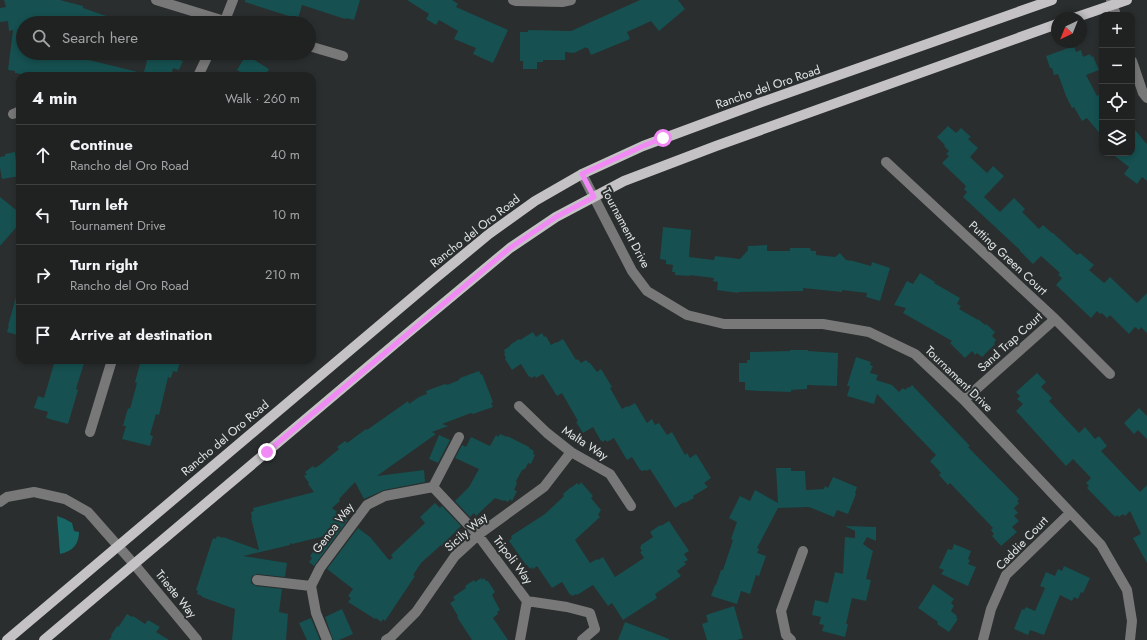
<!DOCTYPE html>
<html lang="en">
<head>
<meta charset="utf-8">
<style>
  :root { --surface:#202222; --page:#2d2f2f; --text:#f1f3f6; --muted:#a2a4a5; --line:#3d3f40 }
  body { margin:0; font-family:Jost,sans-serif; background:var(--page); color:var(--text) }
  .controls { position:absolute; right:12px; top:12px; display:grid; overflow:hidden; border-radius:8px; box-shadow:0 2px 6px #0003 }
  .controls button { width:36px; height:36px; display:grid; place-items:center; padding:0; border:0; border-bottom:1px solid var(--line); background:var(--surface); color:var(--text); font:20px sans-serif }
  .compass { position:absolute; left:1051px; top:12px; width:36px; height:36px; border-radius:50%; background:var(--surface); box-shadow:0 2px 6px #0003; rotate:223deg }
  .stop { position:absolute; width:12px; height:12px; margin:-9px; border:3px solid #f18af4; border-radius:50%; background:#fff }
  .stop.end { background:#f18af4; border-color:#fff; box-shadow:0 1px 4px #0008 }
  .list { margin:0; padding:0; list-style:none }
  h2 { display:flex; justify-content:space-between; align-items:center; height:52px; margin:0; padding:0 16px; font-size:17px }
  h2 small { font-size:13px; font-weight:400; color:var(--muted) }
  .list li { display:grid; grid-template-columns:26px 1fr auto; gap:12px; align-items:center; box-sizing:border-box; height:60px; padding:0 16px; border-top:1px solid var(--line) }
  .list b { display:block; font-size:15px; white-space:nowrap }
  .list p { margin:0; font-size:13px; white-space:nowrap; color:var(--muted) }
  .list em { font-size:13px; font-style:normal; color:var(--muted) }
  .icon { flex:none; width:22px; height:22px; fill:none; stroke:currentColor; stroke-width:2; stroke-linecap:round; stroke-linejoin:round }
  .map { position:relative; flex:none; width:1147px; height:640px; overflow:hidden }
  .search { position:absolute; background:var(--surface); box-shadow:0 2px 6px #0003; left:16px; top:16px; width:300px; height:44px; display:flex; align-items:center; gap:10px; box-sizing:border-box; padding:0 14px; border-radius:22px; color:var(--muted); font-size:15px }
  .panel { position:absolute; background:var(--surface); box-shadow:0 2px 6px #0003; left:16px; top:72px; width:300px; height:292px; border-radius:12px }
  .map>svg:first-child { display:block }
  .water { fill:#176766 }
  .building { fill:#165050 }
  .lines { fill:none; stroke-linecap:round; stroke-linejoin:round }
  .minor { stroke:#797879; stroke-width:10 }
  .major { stroke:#c5c2c5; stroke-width:10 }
  .route { stroke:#f18af4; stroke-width:5 }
  .labels { text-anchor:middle; stroke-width:4; stroke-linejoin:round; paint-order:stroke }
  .street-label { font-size:12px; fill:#e2e5e5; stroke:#2a2e2e }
</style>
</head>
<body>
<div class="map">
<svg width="1147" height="640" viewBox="0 0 1147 640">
  <rect width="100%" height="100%" fill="#2a2e2e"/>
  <path class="water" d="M57 516 65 519 72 523 74 531 79 532C79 544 73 551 60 554Z"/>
  <path class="building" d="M4 0H60L83 6V8L121 21V23H23V53H60L138 72 137 76H35L15 73V71L8 70 13 30 9 31 8 21 0 22V8L6 7Z
    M245 0H360L354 20 346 18 345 19 302 5 298 19 245 2Z
    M407 0H452L458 4 456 7 508 30 493 63 473 54 476 48 454 39 458 31 439 20 436 25 426 19 429 14Z
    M640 0H678L685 9 659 31 651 21 627 32 630 39 591 55 588 48H586V47L574 53 565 52V60H543V62H537V69H523V61H520V32H528V30L571 31Z
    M1074 46 1076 52 1081 50 1083 57 1090 54 1091 57 1093 56 1099 70 1086 75 1097 96 1102 93V136L1087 118 1082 121 1074 107 1072 108 1066 96 1058 74 1054 75 1052 68H1050L1046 56Z
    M149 53H182L180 60 183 61 179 70 173 68 171 76H143Z
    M246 55 269 69 265 76H247L237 70Z
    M948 126 956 133 961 128 971 137 968 139 978 148 970 157 987 173 993 166 1004 176 984 197 1000 212 1014 198 1025 209 1022 212 1039 229 1043 225 1052 233H1053L1077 255 1080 253 1094 265 1089 270 1104 283 1110 277 1137 303 1147 293V333L1141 327 1139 330 1135 327 1129 334 1110 315 1107 318 1102 313 1100 314 1097 311 1091 318 1056 285 1062 278 1058 275 1060 273 1041 256 1033 264 1020 251V250L963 197 967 192 964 189 966 186 942 163 949 156 946 154 949 151 944 146 945 145 937 137Z
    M1132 126 1144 141 1147 144V181L1142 177 1137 184 1124 174 1129 167 1111 153H1132Z
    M15 152 16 162 20 161V176L2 179 0 168V157L5 156V154Z
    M0 197 20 213V223L0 246Z
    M663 227 691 230 689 257 714 260 715 256 740 259 748 250V246L767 245V251H790V248H810L811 251H816V255L835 257 840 253 846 260 853 261 871 266 872 262 890 268 880 301 866 297 867 293 842 290V292L803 288V291L738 292V293L717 290 718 282 713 281 714 278 690 275V276L675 275V272H672L673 265 666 264V260L660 259Z
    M920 273 935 282 934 283 960 298 957 304 961 306 959 309 978 320V319L985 325 986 324 995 332 992 336 996 340 994 343 995 344 982 357 977 353 975 355 972 351 965 358 950 343 952 341 903 313 906 308 894 305 907 281 913 284Z
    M17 293 20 294V336L7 332 9 326H8Z
    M533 332 536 337 542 333 544 337 546 336 551 345 556 342V343L563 339 576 360 578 359 581 363 586 360 589 363H590L597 372 601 369 612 387 610 388 622 409 627 406 628 407 635 403 647 423 652 419 655 425 659 423 667 435 672 432 685 455 687 453 690 458 696 454 711 478 704 483 708 487 693 496 694 498 685 503 684 502 675 508 650 469 646 471 645 470 642 471 641 470H640L632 457 627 460 614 438 607 442 606 440 602 442V440L601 441 593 427 583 433 576 422 578 421 562 393 557 396 543 374 536 378 535 376 531 378 530 376 529 377 521 364 512 370 505 359 506 358 504 354 505 353 504 350 510 346V345L519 339 520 340Z
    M790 350H808V351L838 353 837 386 807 385V389L791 390V392L759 391 745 390V382H739V363H747V360H750V352L790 351Z
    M856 357 871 362 870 365 873 366 870 373 878 375 876 380 892 385 899 392 903 388 905 390 908 387 909 388 912 385 970 446 968 447 1019 499 1017 501 1019 503 1014 508 1018 513 1014 516 1019 521 1012 527 1017 532 1001 546 992 536 994 534 991 530 993 528 950 483 948 485 939 475 941 473 930 461 936 455 877 394 874 404 847 396 850 386H847Z
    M55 360H85L76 389 78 390 68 424 46 418 48 412 34 408 38 396 44 398Z
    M141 360H176L180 362 177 372 173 371 171 378 168 377 159 415 156 414 150 435 153 436 150 446 122 439 126 426H123L128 408 130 409 137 383 135 382Z
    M479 371 481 375 482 374 493 402 491 403 493 407 473 414 471 413 442 424 448 426 432 432 436 434 377 476 424 470 425 482 384 490 364 499 355 482 339 499 340 501 332 508 348 520 314 566 309 562 312 558 310 556 325 536 292 544 290 543V545L243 556 287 563 285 577 257 574 252 576 251 580V583L256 586 282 589 279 612 288 614 286 640H232L235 609 202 597V596L197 594 198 591 196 590 213 538 216 539 217 536 223 538V537L259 550 251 518H252L251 512 254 511 253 508 314 492 308 484 309 483 304 476 307 474 305 472 313 466 315 468 321 464 339 449 337 447 345 441 347 443 366 429 367 430 408 401 409 404 419 397 427 394 426 391 445 384 447 385 459 380 460 378Z
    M1037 373 1046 382 1041 387 1052 398 1049 401 1079 433 1085 427 1095 439 1099 436 1107 446 1101 451 1140 492 1147 485V563L1133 538 1141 534 1130 511 1125 516 1123 514 1119 517 1117 515 1115 517 1087 488 1089 486 1086 483 1091 478 1073 459 1066 466 1016 411 1023 404 1017 399 1020 396 1016 392Z
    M1139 408 1147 416V439L1138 430 1134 434 1124 423Z
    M500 434 507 437V436L529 447V448L534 451 533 454 535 455 531 464 528 463 525 469 522 470 516 481 517 483 514 490 517 491 512 501 510 499 508 502 504 500 503 501 495 498 476 516 474 513 470 517 455 501 469 487 479 469 455 458 462 445 466 447 471 437 490 446 496 435 498 437Z
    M439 435 450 440 438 463 429 459Z
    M776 468H791V471H805L806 490 824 489 825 486 828 488 833 477 857 487 855 493 856 494 848 514 837 510 834 517 809 507 778 508 757 548 759 549 757 553 766 556 759 576 756 575 750 594 741 591 737 604 711 596 715 585H716L721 570H723L733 540 731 539 737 522 729 518 740 496 750 501 755 490 778 503Z
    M581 482 593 496 591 498 601 510 598 515 600 517 575 540 590 563 597 559 598 560 603 557 615 577 644 558 640 552 642 551 640 548 641 546V545L653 537 650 532 660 525 661 526 669 521 689 551 684 554 688 560 684 562 686 564 677 571 681 576 655 594 657 598 623 620 612 603 608 606 593 585 577 595 576 594 572 596 571 594 570 595 562 582 552 588 537 566 533 569 531 567 530 569 527 565H526L509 541 512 538 511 536 545 514 564 496 563 494 571 487V488L577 483 579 485Z
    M435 503 440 508 442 506 461 526 441 546V545L421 563 413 575 415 576 385 621 383 619 381 622 376 618 375 619 348 602 351 598 348 596 353 589 327 569 358 528 370 537 389 560 393 558 391 555 425 523 420 517Z
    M845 526 876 527V541L867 537 863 544 873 551 866 579 871 580 866 601 852 598 846 624H848L845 637 822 631 824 625 819 624 821 617 812 615 815 600 828 603 835 572 843 574 845 537 855 538V531Z
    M954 544 971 551 968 559 970 560 968 564 976 567 968 586 941 574 944 570 939 568 948 549 952 550Z
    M1064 566 1090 578 1083 593 1081 592 1078 599 1074 597 1072 601 1060 595 1044 635 1030 630 1028 635 1014 629 1022 609 1024 610 1026 607 1035 611 1045 588 1040 586 1046 572 1055 576 1058 569 1062 571Z
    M481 578 482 580 484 578 486 581H488L495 592 492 595 500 610 497 612 498 614 493 618 508 640H472L457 617 458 616 450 603 455 600 453 597 466 588 465 586 474 580 475 582Z
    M933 584 954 599 951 603 954 606 951 611 957 616 956 618 958 619 949 632 937 624 938 622 918 608 930 590Z
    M734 606 743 638 737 640H707L702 624 708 622 706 615Z
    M342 609 353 634 339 640H333L325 617Z
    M127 614 132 617 133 616 145 624 148 620 160 627 156 632 169 640H109L112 636 111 635 117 626 118 627 119 626Z
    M311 618 320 640H307L299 623Z
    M625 622 669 639V640H618Z"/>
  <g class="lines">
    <path class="minor" d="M156 0 231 23
      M513 0 516 1 562 2 571 0
      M1111 0 1116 15
      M224 23 233 0
      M309 46 343 56
      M1132 61 1143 93 1147 98
      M198 76 209 53
      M13 114 20 111
      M886 162 1055 319 1110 374
      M582 174 632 271 647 291 687 315 724 324H823L869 332 915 354 964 400 1101 545 1127 590 1132 621 1130 640
      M964 400 1055 319
      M519 406 547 433 571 452 610 474 631 506
      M90 432 112 360
      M433 487 459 437
      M0 502 7 497 34 492 65 499 88 512 118 546 134 564 197 640
      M257 580 311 586
      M327 640 316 613 311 586 320 568 367 505 385 496 433 487 478 535 527 601 567 607 590 613 595 629 582 640
      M386 640 391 637 416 612 455 556 478 535 544 487 571 452
      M520 640 527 601
      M791 640 786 635 781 611 803 551
      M983 640 991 609 1006 575 1070 513"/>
    <path class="major" d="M1074 18 1127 0
      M7 640 432 281 489 234 535 201 582 174 643 146 759 103 1052 0
      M44 640 409 332 510 248 556 217 624 181 716 146 1057 24"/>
  </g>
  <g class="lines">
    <path class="route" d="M267 452 510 248 556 217 594 197 582 174 643 146 663 138"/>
  </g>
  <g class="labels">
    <g class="street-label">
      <text transform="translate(768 87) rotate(-19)" y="4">Rancho del Oro Road</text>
      <text transform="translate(626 228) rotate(62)" y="4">Tournament Drive</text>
      <text transform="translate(475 231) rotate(-38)" y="4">Rancho del Oro Road</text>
      <text transform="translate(1008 258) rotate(43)" y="4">Putting Green Court</text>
      <text transform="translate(1010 342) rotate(-42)" y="4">Sand Trap Court</text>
      <text transform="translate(959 379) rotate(44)" y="4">Tournament Drive</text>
      <text transform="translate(225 438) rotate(-40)" y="4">Rancho del Oro Road</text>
      <text transform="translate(585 443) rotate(33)" y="4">Malta Way</text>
      <text transform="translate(333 528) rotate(-53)" y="4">Genoa Way</text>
      <text transform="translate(466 532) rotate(-41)" y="4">Sicily Way</text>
      <text transform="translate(1022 543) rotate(-46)" y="4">Caddie Court</text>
      <text transform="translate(513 560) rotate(53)" y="4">Tripoli Way</text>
      <text transform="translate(176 594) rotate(51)" y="4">Trieste Way</text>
    </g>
  </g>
</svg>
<div class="controls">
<button>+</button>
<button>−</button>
<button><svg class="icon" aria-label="locate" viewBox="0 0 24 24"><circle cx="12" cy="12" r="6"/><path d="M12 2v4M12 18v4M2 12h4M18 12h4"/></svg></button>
<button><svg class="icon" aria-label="layers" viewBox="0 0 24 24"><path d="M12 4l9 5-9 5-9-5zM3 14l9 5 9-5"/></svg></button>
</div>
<svg class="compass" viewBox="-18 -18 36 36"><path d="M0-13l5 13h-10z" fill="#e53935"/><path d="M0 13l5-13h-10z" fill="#a2a4a5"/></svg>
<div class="stop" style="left:663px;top:138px"></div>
<div class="stop end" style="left:267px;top:452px"></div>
<div class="search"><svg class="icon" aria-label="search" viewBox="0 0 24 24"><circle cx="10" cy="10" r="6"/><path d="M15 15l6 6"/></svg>Search here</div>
<section class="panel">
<h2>4 min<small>Walk · 260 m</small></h2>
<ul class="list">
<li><svg class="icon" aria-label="ahead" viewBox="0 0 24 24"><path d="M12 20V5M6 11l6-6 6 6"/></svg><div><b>Continue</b><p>Rancho del Oro Road</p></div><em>40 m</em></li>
<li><svg class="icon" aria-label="left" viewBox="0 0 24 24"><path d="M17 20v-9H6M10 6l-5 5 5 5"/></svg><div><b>Turn left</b><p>Tournament Drive</p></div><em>10 m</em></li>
<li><svg class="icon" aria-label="right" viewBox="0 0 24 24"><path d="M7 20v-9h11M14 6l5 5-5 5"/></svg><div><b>Turn right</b><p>Rancho del Oro Road</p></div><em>210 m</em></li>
<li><svg class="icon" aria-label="arrive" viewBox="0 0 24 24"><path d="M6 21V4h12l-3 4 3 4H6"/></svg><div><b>Arrive at destination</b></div></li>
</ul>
</section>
</div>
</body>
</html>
